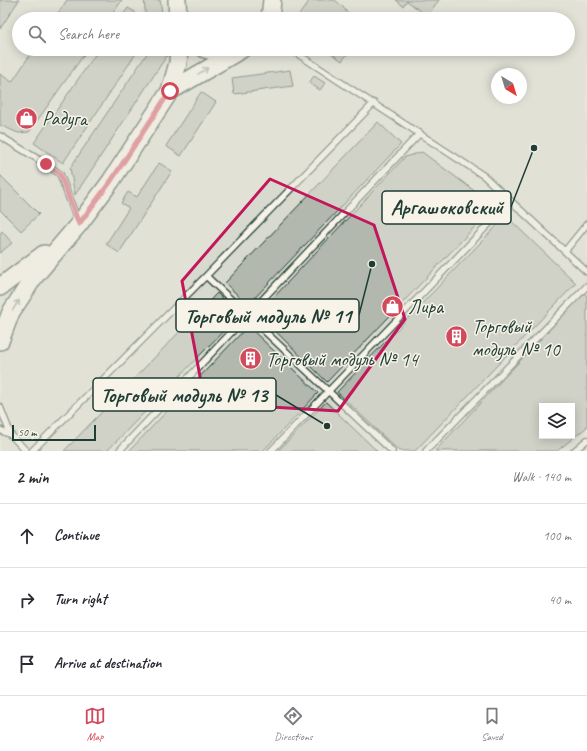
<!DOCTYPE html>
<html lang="en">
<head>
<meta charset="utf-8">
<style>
  :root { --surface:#fff; --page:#f7f7f7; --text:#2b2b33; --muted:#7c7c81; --line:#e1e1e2; --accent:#d1495b }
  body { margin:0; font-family:Caveat,sans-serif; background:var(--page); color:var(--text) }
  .controls { position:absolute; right:12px; bottom:12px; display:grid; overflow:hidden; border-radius:0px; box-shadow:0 2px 10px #0003 }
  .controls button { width:36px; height:36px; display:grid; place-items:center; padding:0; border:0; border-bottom:1px solid var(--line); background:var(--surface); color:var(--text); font:20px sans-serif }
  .compass { position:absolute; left:491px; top:68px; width:36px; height:36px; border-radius:50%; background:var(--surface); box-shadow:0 2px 10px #0003; rotate:142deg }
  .scale { position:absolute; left:12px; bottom:10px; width:84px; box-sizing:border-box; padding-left:4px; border:2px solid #1f3d34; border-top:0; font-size:11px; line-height:14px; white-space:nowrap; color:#1f3d34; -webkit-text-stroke:3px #f7f3e8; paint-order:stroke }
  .stop { position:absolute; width:12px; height:12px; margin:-9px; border:3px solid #d1495b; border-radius:50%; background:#fff }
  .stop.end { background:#d1495b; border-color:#fff; box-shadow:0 1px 4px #0008 }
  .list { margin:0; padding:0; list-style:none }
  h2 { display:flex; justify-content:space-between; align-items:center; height:52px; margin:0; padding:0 16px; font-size:17px }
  h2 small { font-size:13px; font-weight:400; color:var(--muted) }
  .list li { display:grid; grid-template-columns:26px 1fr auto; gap:12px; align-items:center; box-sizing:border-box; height:64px; padding:0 16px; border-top:1px solid var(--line) }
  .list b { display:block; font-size:15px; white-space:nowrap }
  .list em { font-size:13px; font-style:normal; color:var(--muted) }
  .icon { flex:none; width:22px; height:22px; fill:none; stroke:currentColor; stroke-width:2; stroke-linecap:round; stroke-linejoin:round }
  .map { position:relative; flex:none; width:587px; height:451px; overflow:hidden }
  .search { position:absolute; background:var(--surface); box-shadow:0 2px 10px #0003; left:12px; right:12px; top:12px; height:44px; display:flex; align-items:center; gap:10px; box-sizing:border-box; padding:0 14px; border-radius:22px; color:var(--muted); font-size:15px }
  .sheet { height:244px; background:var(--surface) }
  nav { display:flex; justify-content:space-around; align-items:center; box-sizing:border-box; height:56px; border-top:1px solid var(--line); background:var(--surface); font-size:11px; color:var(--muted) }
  nav a { display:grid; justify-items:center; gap:2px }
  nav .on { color:var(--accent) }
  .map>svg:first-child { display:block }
  .built { fill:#d9dacf; fill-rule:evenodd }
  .building { fill:#b2b8ae; stroke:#1f3d34; fill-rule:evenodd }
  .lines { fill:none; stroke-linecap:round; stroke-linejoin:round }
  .lane-casing { stroke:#1f3d34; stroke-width:8 }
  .primary-casing { stroke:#1f3d34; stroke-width:20 }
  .lane { stroke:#f7f3e8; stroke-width:5.5 }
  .primary { stroke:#f7f3e8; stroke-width:17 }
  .oneway { stroke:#8b988e }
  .route { stroke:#d1495b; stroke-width:5 }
  .marked { fill:none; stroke:#c2185b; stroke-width:3; stroke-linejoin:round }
  .labels { text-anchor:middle; stroke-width:3; stroke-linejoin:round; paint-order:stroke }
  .poi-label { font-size:20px; fill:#1f3d34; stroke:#f7f3e8; text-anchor:start }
  .leader { fill:none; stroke:#1f3d34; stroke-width:1.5 }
  .callout-dot { fill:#1f3d34; stroke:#f7f3e8; stroke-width:1.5 }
  .callout { fill:#f7f3e8; stroke:#1f3d34; stroke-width:1.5 }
  .callout-label { font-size:21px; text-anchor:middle; font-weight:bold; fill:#1f3d34 }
</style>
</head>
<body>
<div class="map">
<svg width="587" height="451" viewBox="0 0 587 451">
  <rect width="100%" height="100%" fill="#eae8dd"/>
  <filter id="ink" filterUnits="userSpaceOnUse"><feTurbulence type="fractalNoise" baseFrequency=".025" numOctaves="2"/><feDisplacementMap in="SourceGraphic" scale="8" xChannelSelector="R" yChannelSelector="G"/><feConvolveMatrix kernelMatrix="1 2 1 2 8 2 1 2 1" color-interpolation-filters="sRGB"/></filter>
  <g filter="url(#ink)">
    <path class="built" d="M0 0H587V451H0ZM19 19H568V49H19ZM497 74H521V98H497ZM542 406H572V436H542Z"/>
    <path class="building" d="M0 0H19L0 29Z
      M67 0H122L109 19H54Z
      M144 0H160L163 19H146Z
      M310 0H335L342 6 352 19H296Z
      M396 0H439L427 16 407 1 403 6Z
      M128 8 135 12 136 19H120Z
      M34 49H88L29 132 18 133 0 125V74L12 82Z
      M99 49H139L63 163 34 143Z
      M150 49H167L168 54 75 195 70 168Z
      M325 49H351L342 61Z
      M290 70 293 86 234 94 232 78Z
      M314 76 325 83 320 90 309 83Z
      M201 92 216 102 181 156 166 146Z
      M378 122 401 144 248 305 225 283Z
      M422 152 484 198 486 215 327 382 258 314 405 157Z
      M159 163 172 171 119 253 106 244 129 208 121 203 128 192 137 197Z
      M0 175 39 214 21 231 0 210Z
      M506 216 576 283 415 451H399L337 392Z
      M2 231 12 243 0 253V234Z
      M217 293 239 315 107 451H64Z
      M584 293 587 296V427L557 451H435ZM542 406H572V436H542Z
      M248 326 318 393 263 451H129Z
      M326 402 377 451H278Z"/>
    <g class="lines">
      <defs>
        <path id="lane" d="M290 49 484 176 587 272
          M0 136 46 164 60 174 78 222
          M565 251 587 224
          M206 276 392 451
          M0 407 11 435 26 451
          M0 430 11 435
          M32 451 206 276 374 103
          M119 451 420 133
          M271 451 511 201
          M426 451 587 286
          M574 451 587 440"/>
        <path id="primary" d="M177 0 178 19
          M270 19 272 0
          M205 49 221 53 236 51
          M170 91 242 49
          M0 287 44 254
          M0 341 11 312 34 277 79 224 111 181 170 91 178 63 179 49"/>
      </defs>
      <use href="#lane" class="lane-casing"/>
      <use href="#primary" class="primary-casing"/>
      <use href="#lane" class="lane"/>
      <use href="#primary" class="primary"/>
    </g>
    <defs><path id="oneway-shaft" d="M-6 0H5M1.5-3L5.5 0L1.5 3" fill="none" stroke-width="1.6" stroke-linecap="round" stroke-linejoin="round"/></defs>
    <g class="oneway">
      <use href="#oneway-shaft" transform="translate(203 71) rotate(-31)"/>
      <use href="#oneway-shaft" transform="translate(16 305) rotate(-57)"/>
    </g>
  </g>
  <g class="lines" filter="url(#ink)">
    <path class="route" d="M46 164 60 174 79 224 111 181 170 91"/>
  </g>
  <path d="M0 0H587V451H0ZM270 179 374 225 405 319 338 411 205 403 182 281Z" fill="#eae8dd" fill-opacity=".55" fill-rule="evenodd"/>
  <path class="marked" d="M270 179 374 225 405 319 338 411 205 403 182 281Z"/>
  <defs>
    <symbol id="shop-disc" viewBox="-11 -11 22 22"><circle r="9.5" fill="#d1495b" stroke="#f7f3e8"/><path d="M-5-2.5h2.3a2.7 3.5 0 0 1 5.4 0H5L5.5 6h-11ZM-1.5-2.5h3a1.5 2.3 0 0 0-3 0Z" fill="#fff"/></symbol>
    <symbol id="building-disc" viewBox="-11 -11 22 22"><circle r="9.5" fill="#d1495b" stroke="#f7f3e8"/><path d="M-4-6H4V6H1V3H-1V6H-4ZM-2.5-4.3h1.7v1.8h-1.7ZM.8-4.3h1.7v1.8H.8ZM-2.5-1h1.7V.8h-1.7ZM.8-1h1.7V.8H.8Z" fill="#fff"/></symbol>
  </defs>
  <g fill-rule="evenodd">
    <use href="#shop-disc" x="14" y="106" width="25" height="25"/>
    <use href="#shop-disc" x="380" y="294" width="25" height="25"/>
    <use href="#building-disc" x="444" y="324" width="25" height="25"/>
    <use href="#building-disc" x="238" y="346" width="25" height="25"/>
  </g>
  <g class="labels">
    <g class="poi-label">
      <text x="42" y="125">Радуга</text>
      <text x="408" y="313">Лира</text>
      <text x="472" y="333">Торговый<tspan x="472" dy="23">модуль № 10</tspan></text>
      <text x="266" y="366">Торговый модуль № 14</text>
    </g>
  </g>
  <path class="leader" d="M534 148L511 207M372 264L359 315M327 426L276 395"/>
  <g class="callout-dot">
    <circle cx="534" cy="148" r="4"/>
    <circle cx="372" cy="264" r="4"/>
    <circle cx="327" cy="426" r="4"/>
  </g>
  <g class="callout">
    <rect x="382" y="191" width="129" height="33" rx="4"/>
    <rect x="176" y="299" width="183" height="33" rx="4"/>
    <rect x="93" y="378" width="183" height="33" rx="4"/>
  </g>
  <g class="callout-label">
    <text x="447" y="214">Аргашоковский</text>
    <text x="268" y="323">Торговый модуль № 11</text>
    <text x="184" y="402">Торговый модуль № 13</text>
  </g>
</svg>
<div class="controls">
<button><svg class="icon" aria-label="layers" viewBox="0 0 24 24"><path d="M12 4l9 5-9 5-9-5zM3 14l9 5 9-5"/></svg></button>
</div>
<svg class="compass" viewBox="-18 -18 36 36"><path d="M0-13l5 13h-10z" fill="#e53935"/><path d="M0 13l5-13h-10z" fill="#7c7c81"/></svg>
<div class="scale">50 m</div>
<div class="stop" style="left:170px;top:91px"></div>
<div class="stop end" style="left:46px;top:164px"></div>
<div class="search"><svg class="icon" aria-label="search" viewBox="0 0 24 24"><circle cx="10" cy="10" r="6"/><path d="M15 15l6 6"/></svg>Search here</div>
</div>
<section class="sheet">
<h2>2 min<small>Walk · 140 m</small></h2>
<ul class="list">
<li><svg class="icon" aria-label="ahead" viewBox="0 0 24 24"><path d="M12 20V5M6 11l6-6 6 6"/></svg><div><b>Continue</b></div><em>100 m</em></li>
<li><svg class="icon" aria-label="right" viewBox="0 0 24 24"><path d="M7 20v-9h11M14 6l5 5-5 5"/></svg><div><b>Turn right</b></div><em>40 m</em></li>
<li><svg class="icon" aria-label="arrive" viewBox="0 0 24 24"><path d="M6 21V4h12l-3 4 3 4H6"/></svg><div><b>Arrive at destination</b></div></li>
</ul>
</section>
<nav>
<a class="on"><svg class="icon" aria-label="map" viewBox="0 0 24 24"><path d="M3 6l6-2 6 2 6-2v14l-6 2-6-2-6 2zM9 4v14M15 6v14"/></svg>Map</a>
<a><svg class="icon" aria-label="directions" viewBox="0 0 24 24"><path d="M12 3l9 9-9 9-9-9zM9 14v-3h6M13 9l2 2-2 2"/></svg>Directions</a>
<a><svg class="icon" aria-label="saved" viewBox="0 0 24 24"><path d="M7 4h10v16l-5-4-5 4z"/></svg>Saved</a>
</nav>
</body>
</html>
